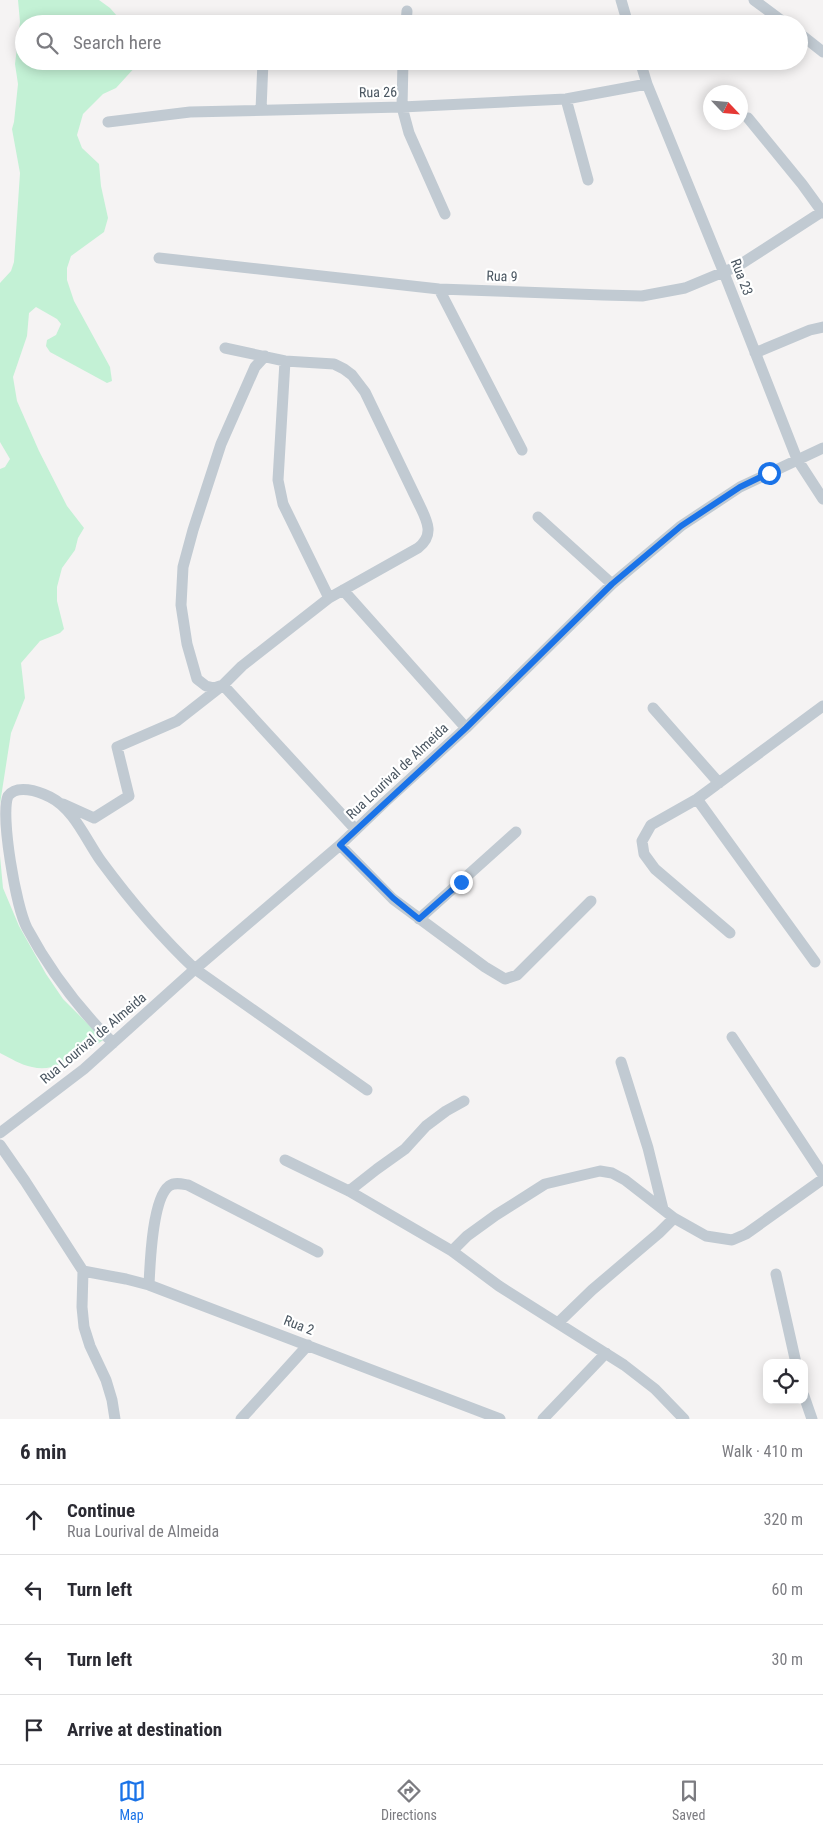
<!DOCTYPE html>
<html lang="en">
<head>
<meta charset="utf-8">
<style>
  :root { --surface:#fff; --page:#f7f7f7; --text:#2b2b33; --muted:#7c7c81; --line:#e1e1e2; --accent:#1a73e8 }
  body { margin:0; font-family:"Roboto Condensed",sans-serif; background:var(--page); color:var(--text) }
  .controls { position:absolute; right:15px; bottom:15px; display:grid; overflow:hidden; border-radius:10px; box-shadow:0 2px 12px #0003 }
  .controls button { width:45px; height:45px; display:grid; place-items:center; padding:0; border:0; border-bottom:1px solid var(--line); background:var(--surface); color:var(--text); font:25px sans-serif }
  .compass { position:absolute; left:703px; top:85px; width:45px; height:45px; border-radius:50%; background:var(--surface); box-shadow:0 2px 12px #0003; rotate:116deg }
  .stop { position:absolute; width:15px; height:15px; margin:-11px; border:4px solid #1a73e8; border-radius:50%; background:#fff }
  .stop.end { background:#1a73e8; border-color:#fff; box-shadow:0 1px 5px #0008 }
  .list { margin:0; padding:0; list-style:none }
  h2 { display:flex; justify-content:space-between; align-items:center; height:65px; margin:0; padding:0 20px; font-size:21px }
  h2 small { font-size:16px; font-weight:400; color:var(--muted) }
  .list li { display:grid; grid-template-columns:32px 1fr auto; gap:15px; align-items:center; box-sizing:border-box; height:70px; padding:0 20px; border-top:1px solid var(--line) }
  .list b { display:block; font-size:19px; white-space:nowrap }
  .list p { margin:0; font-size:16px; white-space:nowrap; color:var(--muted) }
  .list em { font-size:16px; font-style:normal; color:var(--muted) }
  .icon { flex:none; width:28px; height:28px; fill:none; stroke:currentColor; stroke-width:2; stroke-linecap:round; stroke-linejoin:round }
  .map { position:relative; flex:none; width:823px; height:1419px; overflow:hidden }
  .search { position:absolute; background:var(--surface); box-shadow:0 2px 12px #0003; left:15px; right:15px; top:15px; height:55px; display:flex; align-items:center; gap:12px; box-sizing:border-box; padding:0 18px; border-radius:28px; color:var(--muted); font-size:19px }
  .sheet { height:345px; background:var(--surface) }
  nav { display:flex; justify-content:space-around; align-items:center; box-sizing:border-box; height:70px; border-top:1px solid var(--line); background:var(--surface); font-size:14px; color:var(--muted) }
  nav a { display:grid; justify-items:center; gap:2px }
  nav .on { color:var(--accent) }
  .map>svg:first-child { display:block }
  .green { fill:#c3f1d5 }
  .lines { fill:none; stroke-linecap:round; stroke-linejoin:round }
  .minor { stroke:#c1cad2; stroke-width:11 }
  .route { stroke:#1a73e8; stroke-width:6 }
  .labels { text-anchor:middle; stroke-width:4.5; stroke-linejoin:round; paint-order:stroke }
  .street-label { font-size:14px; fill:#4a5661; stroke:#fff }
</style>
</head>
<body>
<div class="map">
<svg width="823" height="1419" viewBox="0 0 823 1419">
  <rect width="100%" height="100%" fill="#f5f3f3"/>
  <path class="green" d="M18 0H99L110 8 124 24H24V61H138L137 65 116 88 103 94 83 114 77 135 82 148 99 164 101 186 108 218 104 232 71 256 67 268V280L74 301 110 367 112 381 107 383 50 352 46 346 47 340 56 335 61 324 57 319 36 307 29 313 27 336 13 377 17 401 39 451 67 506 84 528 78 538 75 550 62 568 57 587V601L64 629 60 633 40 641 21 663 25 698 11 733 0 804V469L5 467 10 459 0 442V283L11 271 14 262 20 173 12 129 14 122 18 84 15 64 20 22Z
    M0 856 3 888 19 926 46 974 63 999 90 1026 109 1036C88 1050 59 1074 32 1067 21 1065 10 1058 0 1053Z"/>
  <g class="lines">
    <path class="minor" d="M621 0 628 24
      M754 0 786 24
      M406 24 407 11
      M799 33 823 52
      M403 61 402 107 409 133 445 214
      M640 61 647 84 724 273 797 459 823 499
      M566 99 588 180
      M261 110 263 61
      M748 118 802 184 823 213
      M108 122 190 112 402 107 566 99 647 84
      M159 258 439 289 603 295 642 296 685 288 738 266 823 211
      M439 289 522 450
      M225 348 285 361 334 364 344 369 352 375 365 392 418 502C426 519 436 534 418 548L329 598 242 666 223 685 214 688 206 686 197 679 187 644 181 605 183 567 193 530 221 444 255 367 265 356
      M755 353 810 330 823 327
      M285 361 278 480 283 504 329 598
      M538 517 612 584
      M343 590 466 728
      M653 708 719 783
      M697 799 815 962
      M63 804 94 818 129 796 117 747 177 721 223 685 356 830
      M340 845 393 899 485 967 505 979 517 975 591 901
      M419 919 516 832
      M730 933 655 869 644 854 642 841 651 825 697 799 823 706
      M732 1037 823 1175
      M113 1043C80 1010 49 969 27 928 16 907 0 815 8 796 17 784 38 791 50 797 74 809 86 840 101 861 129 899 161 937 195 969L367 1090
      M621 1062 648 1148 663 1209
      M0 1133 84 1069 195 969 340 845 385 802 466 728 612 584 681 526 740 487 823 448
      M0 1145 25 1181 83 1271 82 1307 84 1327 90 1346 106 1380 112 1400 115 1419
      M285 1160 349 1191 452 1251 499 1286 624 1365 655 1389 684 1419
      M349 1191 377 1169 405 1149 426 1126 446 1111 464 1101
      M452 1251 467 1236 496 1215 545 1184 600 1171 612 1173 625 1180 674 1218 706 1236 732 1240 746 1234 823 1179
      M83 1271 126 1279 149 1285 500 1419
      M776 1274 796 1363
      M149 1285C150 1265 152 1199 169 1186 175 1182 182 1184 188 1185L318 1252
      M558 1323 592 1290 659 1233 674 1218
      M804 1396 812 1419
      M241 1419 308 1345
      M543 1419 606 1353"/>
  </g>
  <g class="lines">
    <path class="route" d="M461 882 419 919 393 898 340 845 466 728 612 584 681 526 740 487 769 473"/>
  </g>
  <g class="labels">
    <g class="street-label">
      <text transform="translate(378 92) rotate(-1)" y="5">Rua 26</text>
      <text transform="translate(502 276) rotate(2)" y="5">Rua 9</text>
      <text transform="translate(742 277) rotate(69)" y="5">Rua 23</text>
      <text transform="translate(397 771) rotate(-43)" y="5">Rua Lourival de Almeida</text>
      <text transform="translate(93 1038) rotate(-40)" y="5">Rua Lourival de Almeida</text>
      <text transform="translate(299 1325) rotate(21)" y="5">Rua 2</text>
    </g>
  </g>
</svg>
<div class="controls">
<button><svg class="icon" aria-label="locate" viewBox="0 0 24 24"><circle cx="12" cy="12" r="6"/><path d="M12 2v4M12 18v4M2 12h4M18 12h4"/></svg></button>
</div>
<svg class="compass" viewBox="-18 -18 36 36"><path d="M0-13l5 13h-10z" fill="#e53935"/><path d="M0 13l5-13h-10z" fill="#7c7c81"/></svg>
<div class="stop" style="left:769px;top:473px"></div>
<div class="stop end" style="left:461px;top:882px"></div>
<div class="search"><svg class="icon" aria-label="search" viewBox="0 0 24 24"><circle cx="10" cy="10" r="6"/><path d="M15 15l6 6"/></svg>Search here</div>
</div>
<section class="sheet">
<h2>6 min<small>Walk · 410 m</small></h2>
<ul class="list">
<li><svg class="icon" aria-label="ahead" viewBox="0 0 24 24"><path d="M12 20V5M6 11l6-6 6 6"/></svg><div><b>Continue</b><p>Rua Lourival de Almeida</p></div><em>320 m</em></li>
<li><svg class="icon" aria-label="left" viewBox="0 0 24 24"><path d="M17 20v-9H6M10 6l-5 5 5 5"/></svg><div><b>Turn left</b></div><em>60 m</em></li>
<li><svg class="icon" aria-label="left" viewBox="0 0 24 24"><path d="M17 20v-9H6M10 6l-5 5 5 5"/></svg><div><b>Turn left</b></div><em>30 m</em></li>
<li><svg class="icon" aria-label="arrive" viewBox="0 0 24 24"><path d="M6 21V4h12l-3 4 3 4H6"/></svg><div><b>Arrive at destination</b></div></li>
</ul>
</section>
<nav>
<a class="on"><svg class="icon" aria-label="map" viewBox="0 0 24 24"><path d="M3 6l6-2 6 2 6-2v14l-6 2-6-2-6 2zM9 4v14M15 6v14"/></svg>Map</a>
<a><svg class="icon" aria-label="directions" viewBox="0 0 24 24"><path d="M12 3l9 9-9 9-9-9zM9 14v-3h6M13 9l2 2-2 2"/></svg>Directions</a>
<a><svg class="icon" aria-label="saved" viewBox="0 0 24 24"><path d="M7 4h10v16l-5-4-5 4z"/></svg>Saved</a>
</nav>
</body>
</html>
